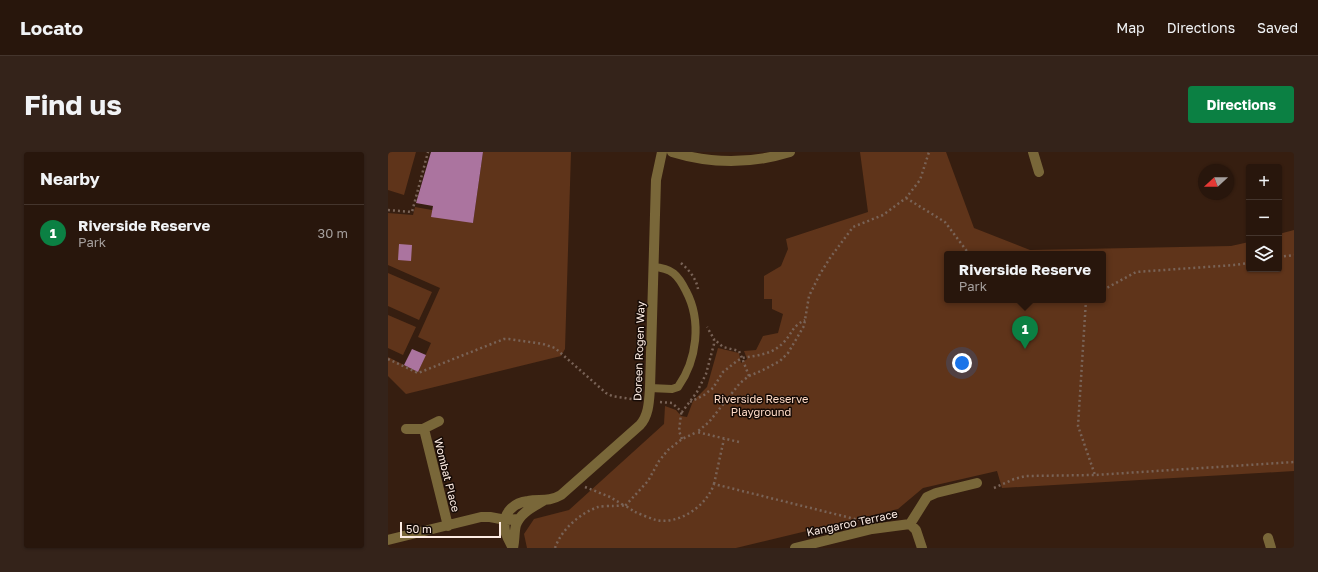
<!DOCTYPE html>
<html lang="en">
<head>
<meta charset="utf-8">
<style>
  :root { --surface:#28160c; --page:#34231a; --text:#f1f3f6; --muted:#a59f9d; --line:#44352d; --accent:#0b8043 }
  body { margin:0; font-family:"Golos Text",sans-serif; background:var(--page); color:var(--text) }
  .controls { position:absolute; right:12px; top:12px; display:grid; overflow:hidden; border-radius:4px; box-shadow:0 1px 3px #0004 }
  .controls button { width:36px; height:36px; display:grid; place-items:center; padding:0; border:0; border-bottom:1px solid var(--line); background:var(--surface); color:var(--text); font:20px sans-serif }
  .compass { position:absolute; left:810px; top:12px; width:36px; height:36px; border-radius:50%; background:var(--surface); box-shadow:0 1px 3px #0004; rotate:249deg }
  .scale { position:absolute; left:12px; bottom:10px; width:101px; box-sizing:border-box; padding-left:4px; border:2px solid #fdece3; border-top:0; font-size:11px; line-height:14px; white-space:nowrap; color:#fdece3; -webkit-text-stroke:3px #160b06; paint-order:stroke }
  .you { position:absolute; left:574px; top:211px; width:14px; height:14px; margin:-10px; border:3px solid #fff; border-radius:50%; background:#1a73e8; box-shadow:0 0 0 6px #1a73e833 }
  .badge { display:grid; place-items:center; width:26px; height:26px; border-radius:50%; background:var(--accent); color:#fff; font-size:13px; font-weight:700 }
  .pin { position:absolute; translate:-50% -33px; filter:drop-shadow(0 1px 2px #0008) }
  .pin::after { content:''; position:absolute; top:21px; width:14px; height:12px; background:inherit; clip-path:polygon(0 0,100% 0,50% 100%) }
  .popup { position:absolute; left:556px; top:99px; width:162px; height:52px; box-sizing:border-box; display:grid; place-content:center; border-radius:4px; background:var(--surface); filter:drop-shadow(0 1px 3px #0005); font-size:13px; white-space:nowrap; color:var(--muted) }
  .popup b { font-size:15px; color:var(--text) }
  .popup::after { content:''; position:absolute; left:50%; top:100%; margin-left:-8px; border:8px solid transparent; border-top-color:var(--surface) }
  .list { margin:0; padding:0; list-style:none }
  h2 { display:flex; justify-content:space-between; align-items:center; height:52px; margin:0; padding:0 16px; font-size:17px }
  h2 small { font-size:13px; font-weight:400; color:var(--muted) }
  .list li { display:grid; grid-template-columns:26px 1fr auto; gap:12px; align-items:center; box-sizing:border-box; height:56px; padding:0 16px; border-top:1px solid var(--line) }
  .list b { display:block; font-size:15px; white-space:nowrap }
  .list p { margin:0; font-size:13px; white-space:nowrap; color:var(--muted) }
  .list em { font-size:13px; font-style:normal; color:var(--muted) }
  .icon { flex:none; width:22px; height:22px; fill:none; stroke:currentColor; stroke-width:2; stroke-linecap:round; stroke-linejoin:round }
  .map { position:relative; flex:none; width:906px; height:396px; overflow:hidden; border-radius:4px }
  header { display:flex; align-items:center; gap:24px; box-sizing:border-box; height:56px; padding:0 20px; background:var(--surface); border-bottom:1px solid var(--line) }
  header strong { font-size:19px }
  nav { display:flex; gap:22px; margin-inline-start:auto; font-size:14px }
  .intro { display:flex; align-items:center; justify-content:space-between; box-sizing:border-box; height:96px; padding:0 24px }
  h1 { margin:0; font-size:28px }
  .button { padding:10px 18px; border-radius:4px; background:var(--accent); color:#fff; font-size:14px; font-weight:700 }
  main { display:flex; gap:24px; padding:0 24px }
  aside { flex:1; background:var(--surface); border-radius:4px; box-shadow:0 1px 3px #0004 }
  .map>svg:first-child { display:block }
  .green { fill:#5f341a; fill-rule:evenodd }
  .building { fill:#ab749f }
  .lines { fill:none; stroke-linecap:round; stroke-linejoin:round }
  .path { stroke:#796357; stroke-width:2.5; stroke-dasharray:2 3; stroke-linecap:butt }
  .service { stroke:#796739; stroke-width:8 }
  .minor { stroke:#796739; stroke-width:10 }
  .labels { text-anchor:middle; stroke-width:3; stroke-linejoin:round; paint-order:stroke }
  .street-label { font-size:11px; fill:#fdece3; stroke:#160b06 }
  .park-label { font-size:11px; fill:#fedac6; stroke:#160b06 }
</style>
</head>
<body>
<header>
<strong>Locato</strong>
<nav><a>Map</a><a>Directions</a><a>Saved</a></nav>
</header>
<div class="intro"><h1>Find us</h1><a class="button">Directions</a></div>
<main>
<aside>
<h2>Nearby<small></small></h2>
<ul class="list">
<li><span class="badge">1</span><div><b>Riverside Reserve</b><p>Park</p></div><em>30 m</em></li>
</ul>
</aside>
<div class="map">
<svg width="906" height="396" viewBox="0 0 906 396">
  <rect width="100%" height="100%" fill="#361e10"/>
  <path class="green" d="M0 0H28L16 43 0 38Z
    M95 0H183L177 197 173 204 18 242 0 224V205L30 220 43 191 30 185 52 136 0 113V61L25 63 27 55 44 58 85 71Z
    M472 0H558L586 76 642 98 843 94 861 90V117H891V82L906 78V319L614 336 609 319 535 336 510 357 348 396H139L136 382 146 367 181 358 276 272 277 254 288 258 293 264 299 265 305 249 319 235 330 196 351 201 353 211 359 207 356 199 368 198 375 184 390 181 395 162 384 157V147H376V124L393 114 400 97 398 87 480 60ZM559 102H715V148H559Z
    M0 121 44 140 31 168 0 154Z
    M0 163 28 175 15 203 0 196Z"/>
  <path class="building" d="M43 0H95L85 71 43 65 45 54 28 51Z
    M11 92 24 93 23 109 10 108Z
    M24 197 38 203 30 220 16 213Z"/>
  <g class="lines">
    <path class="path" d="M518 46 557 70 581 102
      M0 58 24 60 40 0
      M891 105 906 103
      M293 111C301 118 308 126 310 137
      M715 138 748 120 846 113 861 111
      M681 148 687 149 697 148
      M698 148 690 274 707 323
      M0 207 30 221 116 187H121L155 192 167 196 218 241 224 244 250 248
      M361 224 354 206C370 203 383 203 395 191 405 181 403 175 417 168
      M272 250 284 251 294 260 309 240 318 222 326 192V187L319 175
      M302 250 316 243 325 236 335 220 349 209 354 206 351 199 335 195 327 188
      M294 287 291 279 293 262 294 260
      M351 290 309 280 321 270 352 231 361 224 375 218 392 209 400 201 416 174 421 144 432 122 442 106 465 75 495 63 518 46 532 28 541 0
      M326 332 336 287
      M197 335 222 345 237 354 260 329 271 309 280 298 294 287 309 280
      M606 336 626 327 638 324 707 323 906 310
      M167 396C173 378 192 361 210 355 214 354 221 354 225 354 229 354 234 353 237 354 240 355 243 357 245 359 252 362 261 366 268 368 292 373 319 353 326 332L471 368"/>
    <path class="service" d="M262 236 284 237 290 235C309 208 314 169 298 139 290 123 284 116 265 115"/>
    <path class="minor" d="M284 0C323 12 363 12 402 0
      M645 0 651 20
      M18 277H35L51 269
      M36 277 60 374
      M522 372 539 345 548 341 589 331
      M880 386 883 396
      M0 388 93 365H102L118 368 131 367
      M125 396C122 391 119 385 117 379 114 362 124 351 140 349 152 347 161 350 173 343L252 273C261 263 261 249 262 236L268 28 274 0
      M125 396C127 388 126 380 128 373 132 361 145 355 155 349
      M407 396 484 377 522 372 528 378 534 396"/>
  </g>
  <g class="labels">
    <g class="street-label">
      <text transform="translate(251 199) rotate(-88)" y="4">Doreen Rogen Way</text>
      <text transform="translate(59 323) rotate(76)" y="4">Wombat Place</text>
      <text transform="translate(464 371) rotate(-12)" y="4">Kangaroo Terrace</text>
    </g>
    <g class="park-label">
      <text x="373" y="251">Riverside Reserve<tspan x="373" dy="13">Playground</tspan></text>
    </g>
  </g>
</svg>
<div class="controls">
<button>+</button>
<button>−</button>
<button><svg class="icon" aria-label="layers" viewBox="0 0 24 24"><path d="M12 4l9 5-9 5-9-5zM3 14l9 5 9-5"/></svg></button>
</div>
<svg class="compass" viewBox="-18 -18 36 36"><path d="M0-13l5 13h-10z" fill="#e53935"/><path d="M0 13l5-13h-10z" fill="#a59f9d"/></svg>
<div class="scale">50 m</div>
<div class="you"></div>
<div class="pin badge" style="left:637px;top:197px">1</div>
<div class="popup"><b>Riverside Reserve</b>Park</div>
</div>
</main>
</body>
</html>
